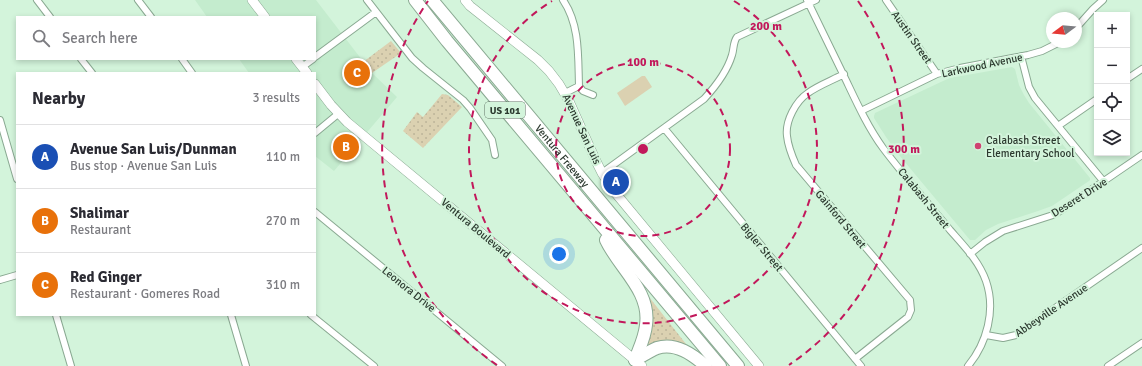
<!DOCTYPE html>
<html lang="en">
<head>
<meta charset="utf-8">
<style>
  :root { --surface:#fff; --page:#f7f7f7; --text:#2b2b33; --muted:#7c7c81; --line:#e1e1e2; --accent:#cf4271 }
  body { margin:0; font-family:Signika,sans-serif; background:var(--page); color:var(--text) }
  .controls { position:absolute; right:12px; top:12px; display:grid; overflow:hidden; border-radius:0px; box-shadow:0 2px 6px #0003 }
  .controls button { width:36px; height:36px; display:grid; place-items:center; padding:0; border:0; border-bottom:1px solid var(--line); background:var(--surface); color:var(--text); font:20px sans-serif }
  .compass { position:absolute; left:1046px; top:12px; width:36px; height:36px; border-radius:50%; background:var(--surface); box-shadow:0 2px 6px #0003; rotate:254deg }
  .you { position:absolute; left:559px; top:254px; width:14px; height:14px; margin:-10px; border:3px solid #fff; border-radius:50%; background:#1a73e8; box-shadow:0 0 0 6px #1a73e833 }
  .badge { display:grid; place-items:center; width:26px; height:26px; border-radius:50%; background:var(--accent); color:#fff; font-size:13px; font-weight:700 }
  .pin { position:absolute; translate:-50% -50%; border:2px solid #fff; box-shadow:0 1px 4px #0006 }
  .list { margin:0; padding:0; list-style:none }
  h2 { display:flex; justify-content:space-between; align-items:center; height:52px; margin:0; padding:0 16px; font-size:17px }
  h2 small { font-size:13px; font-weight:400; color:var(--muted) }
  .list li { display:grid; grid-template-columns:26px 1fr auto; gap:12px; align-items:center; box-sizing:border-box; height:64px; padding:0 16px; border-top:1px solid var(--line) }
  .list b { display:block; font-size:15px; white-space:nowrap }
  .list p { margin:0; font-size:13px; white-space:nowrap; color:var(--muted) }
  .list em { font-size:13px; font-style:normal; color:var(--muted) }
  .icon { flex:none; width:22px; height:22px; fill:none; stroke:currentColor; stroke-width:2; stroke-linecap:round; stroke-linejoin:round }
  .map { position:relative; flex:none; width:1142px; height:366px; overflow:hidden }
  .search { position:absolute; background:var(--surface); box-shadow:0 2px 6px #0003; left:16px; top:16px; width:300px; height:44px; display:flex; align-items:center; gap:10px; box-sizing:border-box; padding:0 14px; border-radius:0px; color:var(--muted); font-size:15px }
  .panel { position:absolute; background:var(--surface); box-shadow:0 2px 6px #0003; left:16px; top:72px; width:300px; height:244px; border-radius:0px }
  .map>svg:first-child { display:block }
  .built { fill:#c4ecce }
  .grass { fill:url(#grass-dots) }
  .garden { fill:#dbd1b1 }
  .lines { fill:none; stroke-linecap:round; stroke-linejoin:round }
  .street-casing { stroke:#8aa992; stroke-width:8 }
  .secondary-casing { stroke:#8aa992; stroke-width:10 }
  .highway-casing { stroke:#8aa992; stroke-width:14 }
  .street { stroke:#fff; stroke-width:6 }
  .secondary { stroke:#fff; stroke-width:9 }
  .highway { stroke:#fff; stroke-width:12 }
  .ring { fill:none; stroke:#c2185b; stroke-width:2; stroke-dasharray:7 5 }
  .poi-dot { fill:#cf4271; stroke:#d3f4db; stroke-width:1.5 }
  .labels { text-anchor:middle; stroke-width:4; stroke-linejoin:round; paint-order:stroke }
  .shield { fill:#d3f4db; stroke:#5e7163; stroke-width:1 }
  .shield-label { font-size:10px; font-weight:bold; fill:#2c392f }
  .street-label { font-size:11px; fill:#2c392f; stroke:#d3f4db }
  .poi-label { font-size:11px; fill:#2c392f; stroke:#d3f4db; text-anchor:start }
  .centre { fill:#c2185b; stroke:#d3f4db; stroke-width:2 }
  .ring-label { font-size:12px; text-anchor:middle; font-weight:bold; fill:#c2185b; stroke:#d3f4db; stroke-width:4; stroke-linejoin:round; paint-order:stroke }
</style>
</head>
<body>
<div class="map">
<svg width="1142" height="366" viewBox="0 0 1142 366">
  <defs>
    <pattern id="grass-dots" width="8" height="8" patternUnits="userSpaceOnUse"><rect width="8" height="8" fill="#dbd1b1"/><path d="M2 2h.1M6 6h.1" fill="none" stroke="#bcb499" stroke-width="1.8" stroke-linecap="round"/></pattern>
  </defs>
  <rect width="100%" height="100%" fill="#d3f4db"/>
  <path class="built" d="M195 0H316L372 73 397 97 334 171 315 156V73H249L239 59H315V17H207Z
    M1012 67 1015 69 1019 85 1024 95 1029 103 1090 178V180L1089 181 1052 206 1038 211 998 224 986 230 975 240H970L899 155 886 137 874 118V116L875 113 943 81 950 78Z"/>
  <path class="grass" d="M391 41 401 53 372 73 363 62Z
    M442 94 448 95 462 107 423 148 403 131 417 112 423 117Z
    M642 288 686 344 682 347H648L645 344Z"/>
  <path class="garden" d="M642 76H645L652 87 625 106 617 93Z"/>
  <g class="lines">
    <defs>
      <path id="street" d="M37 0 50 17
        M138 0 151 17
        M367 0 412 58 423 68 463 100 470 108 492 140 495 155
        M563 0C580 25 578 56 579 86L565 93
        M807 0C819 25 832 51 844 76 856 101 867 126 883 148 904 176 928 203 950 230 964 246 979 261 986 281 996 310 987 343 968 366
        M886 0 937 74
        M1076 28 1093 9 1103 0
        M1021 56 1029 87 1035 98 1104 182
        M315 57 376 12
        M81 59 92 73
        M182 59 192 73
        M302 67 313 59
        M844 74C833 80 817 86 808 93 796 101 785 121 787 136 788 146 792 156 796 165L910 300 911 310 908 317 855 359
        M1127 79 1142 69
        M579 86 583 91 593 95
        M861 111 937 74 960 68 1028 55 1042 51 1060 42
        M0 120 17 179
        M1058 126 1097 99
        M664 128 861 366
        M315 133 338 114
        M602 173 704 99C716 86 727 72 732 55 734 49 733 42 737 37L816 0
        M315 212 502 366
        M970 254 985 242 1003 231 1053 215 1060 211 1142 155
        M0 280 17 275
        M56 315 71 366
        M231 315 246 366
        M311 315 374 366
        M986 335 1003 338 1016 335 1142 248
        M1108 366 1142 343"/>
      <path id="secondary" d="M252 0 265 17
        M465 0 470 6 538 60 549 71 559 84 569 101 596 161 602 173 613 190 759 366
        M296 59 307 73
        M315 84 331 105 347 122 642 366"/>
      <g id="highway">
        <path d="M415 0 447 41 720 366"/>
        <path id="s1" d="M432 0 738 366"/>
        <path d="M606 240C619 268 651 291 646 325 645 337 639 349 635 360"/>
        <path d="M635 360C642 356 650 351 657 348 676 342 693 355 706 366"/>
      </g>
    </defs>
    <use href="#street" class="street-casing"/>
    <use href="#secondary" class="secondary-casing"/>
    <use href="#highway" class="highway-casing"/>
    <use href="#street" class="street"/>
    <use href="#secondary" class="secondary"/>
    <use href="#highway" class="highway"/>
  </g>
  <g class="ring">
    <circle cx="643" cy="149" r="87"/>
    <path d="M734 1A174 174 0 1 1 552 1"/>
    <path d="M497 365A261 261 0 0 1 428 1M858 1A261 261 0 0 1 789 365"/>
  </g>
  <circle class="poi-dot" cx="978" cy="146" r="4"/>
  <g class="labels">
    <rect class="shield" x="485" y="102" width="40" height="16" rx="3"/>
    <g class="shield-label">
      <text x="505" y="114">US 101</text>
    </g>
    <g class="street-label">
      <text transform="translate(912 37) rotate(55)" y="4">Austin Street</text>
      <text transform="translate(982 65) rotate(-12)" y="4">Larkwood Avenue</text>
      <text transform="translate(582 129) rotate(65)" y="4">Avenue San Luis</text>
      <text dy="4" stroke="none"><textPath href="#s1" startOffset="203">Ventura Freeway</textPath></text>
      <text transform="translate(1079 197) rotate(-32)" y="4">Deseret Drive</text>
      <text transform="translate(924 198) rotate(51)" y="4">Calabash Street</text>
      <text transform="translate(841 219) rotate(50)" y="4">Gainford Street</text>
      <text transform="translate(476 228) rotate(40)" y="4">Ventura Boulevard</text>
      <text transform="translate(762 247) rotate(50)" y="4">Bigler Street</text>
      <text transform="translate(409 289) rotate(39)" y="4">Leonora Drive</text>
      <text transform="translate(1051 310) rotate(-34)" y="4">Abbeyville Avenue</text>
    </g>
    <g class="poi-label">
      <text x="986" y="144">Calabash Street<tspan x="986" dy="13">Elementary School</tspan></text>
    </g>
  </g>
  <circle cx="643" cy="149" r="6" class="centre"/>
  <g class="ring-label">
    <text x="766" y="30">200 m</text>
    <text x="643" y="66">100 m</text>
    <text x="904" y="153">300 m</text>
  </g>
</svg>
<div class="controls">
<button>+</button>
<button>−</button>
<button><svg class="icon" aria-label="locate" viewBox="0 0 24 24"><circle cx="12" cy="12" r="6"/><path d="M12 2v4M12 18v4M2 12h4M18 12h4"/></svg></button>
<button><svg class="icon" aria-label="layers" viewBox="0 0 24 24"><path d="M12 4l9 5-9 5-9-5zM3 14l9 5 9-5"/></svg></button>
</div>
<svg class="compass" viewBox="-18 -18 36 36"><path d="M0-13l5 13h-10z" fill="#e53935"/><path d="M0 13l5-13h-10z" fill="#7c7c81"/></svg>
<div class="you"></div>
<div class="pin badge" style="left:616px;top:182px;background:#1a4fb4">A</div>
<div class="pin badge" style="left:346px;top:147px;background:#e8710a">B</div>
<div class="pin badge" style="left:357px;top:73px;background:#e8710a">C</div>
<div class="search"><svg class="icon" aria-label="search" viewBox="0 0 24 24"><circle cx="10" cy="10" r="6"/><path d="M15 15l6 6"/></svg>Search here</div>
<section class="panel">
<h2>Nearby<small>3 results</small></h2>
<ul class="list">
<li><span class="badge" style="background:#1a4fb4">A</span><div><b>Avenue San Luis/Dunman</b><p>Bus stop · Avenue San Luis</p></div><em>110 m</em></li>
<li><span class="badge" style="background:#e8710a">B</span><div><b>Shalimar</b><p>Restaurant</p></div><em>270 m</em></li>
<li><span class="badge" style="background:#e8710a">C</span><div><b>Red Ginger</b><p>Restaurant · Gomeres Road</p></div><em>310 m</em></li>
</ul>
</section>
</div>
</body>
</html>
